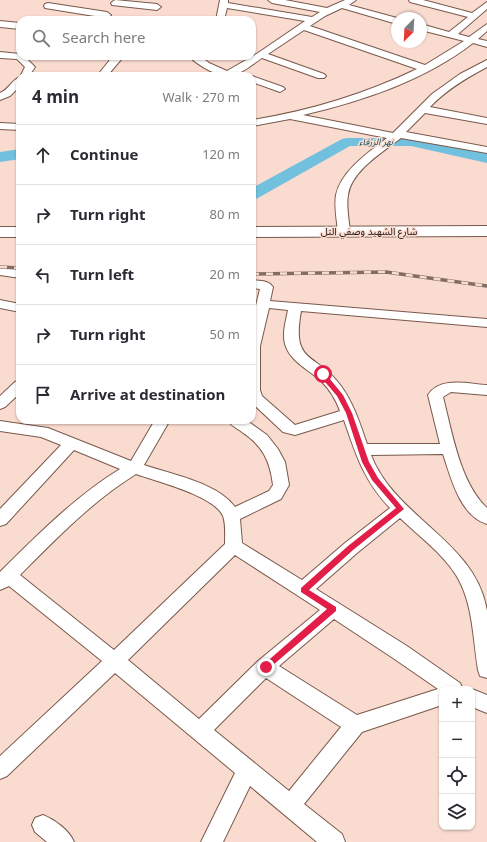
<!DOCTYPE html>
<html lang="en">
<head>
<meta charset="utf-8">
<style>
  :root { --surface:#fff; --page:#f2f2f3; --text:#2b2b33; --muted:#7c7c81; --line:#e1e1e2 }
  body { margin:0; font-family:Georgia,"Noto Sans Arabic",serif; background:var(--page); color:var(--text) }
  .controls { position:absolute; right:12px; bottom:12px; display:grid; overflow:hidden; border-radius:8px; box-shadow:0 1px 3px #0004 }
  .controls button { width:36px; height:36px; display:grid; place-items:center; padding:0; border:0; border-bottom:1px solid var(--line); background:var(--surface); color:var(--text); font:20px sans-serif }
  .compass { position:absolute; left:391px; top:12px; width:36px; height:36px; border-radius:50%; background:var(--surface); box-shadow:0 1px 3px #0004; rotate:204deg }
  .stop { position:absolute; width:12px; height:12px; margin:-9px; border:3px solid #e11d48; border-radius:50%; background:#fff }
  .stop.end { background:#e11d48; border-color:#fff; box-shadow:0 1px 4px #0008 }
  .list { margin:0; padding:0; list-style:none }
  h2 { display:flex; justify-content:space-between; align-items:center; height:52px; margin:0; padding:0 16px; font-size:17px }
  h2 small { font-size:13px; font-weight:400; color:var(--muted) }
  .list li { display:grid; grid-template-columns:26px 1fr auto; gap:12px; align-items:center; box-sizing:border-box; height:60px; padding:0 16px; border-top:1px solid var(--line) }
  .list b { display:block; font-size:15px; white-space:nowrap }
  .list em { font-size:13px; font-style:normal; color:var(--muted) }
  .icon { flex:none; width:22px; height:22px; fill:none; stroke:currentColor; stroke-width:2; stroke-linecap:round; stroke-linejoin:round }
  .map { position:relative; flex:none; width:487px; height:842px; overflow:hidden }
  .search { position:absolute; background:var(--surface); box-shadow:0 1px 3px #0004; left:16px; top:16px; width:240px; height:44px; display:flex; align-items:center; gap:10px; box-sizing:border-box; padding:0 14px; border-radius:12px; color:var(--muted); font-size:15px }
  .panel { position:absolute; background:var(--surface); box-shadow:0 1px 3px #0004; left:16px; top:72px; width:240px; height:352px; border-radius:12px }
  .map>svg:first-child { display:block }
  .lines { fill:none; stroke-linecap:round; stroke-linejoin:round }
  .river { fill:#71c1de; fill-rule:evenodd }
  .minor-casing { stroke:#79594c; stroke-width:2 }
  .major-casing { stroke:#79594c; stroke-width:2 }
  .path { stroke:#af968c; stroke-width:1.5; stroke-dasharray:2 2; stroke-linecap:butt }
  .minor { fill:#fff; fill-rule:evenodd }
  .major { fill:#fff; fill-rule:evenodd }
  .rail-casing { stroke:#826d65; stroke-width:3.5 }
  .rail { stroke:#fadbcf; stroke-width:2.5; stroke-dasharray:7; stroke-linecap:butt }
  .route { fill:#e11d48 }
  .labels { text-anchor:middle; stroke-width:3; stroke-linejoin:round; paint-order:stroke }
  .far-water-label { font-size:9px; font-style:italic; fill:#105469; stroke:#fadbcf }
  .street-label { font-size:10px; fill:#221510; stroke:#fadbcf }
</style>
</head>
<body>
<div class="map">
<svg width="487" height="842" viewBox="0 0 487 842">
  <rect width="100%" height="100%" fill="#fadbcf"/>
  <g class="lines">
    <path class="river" d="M347 138H411L487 153V163L411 146H350L258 198 252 200V188L342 139Z
      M20 149V159L0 162V152Z"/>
    <defs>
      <path id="minor" d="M115 0 157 4 161 7 157 10 112 5 111 3Z
        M220 0H228V3L312 17 320 12 272 3 268 0H285L327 8 345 0H356L349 5 397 18V24L342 8 325 16 310 26 425 65 464 41 421 30V24L449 32 468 17 410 2 409 0H423L472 13 487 2V9L458 34 469 37 487 24V31L478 39 487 41V47L473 43C424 81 362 101 303 115L393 133 432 94 460 74 487 60V67C466 78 446 90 430 107L487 118V124L425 113 406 132 487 147V153L401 138C384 151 351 171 348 195 346 206 349 221 350 232L348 235H340L338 232C337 221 334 206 336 195 341 171 369 152 387 138L290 119 252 126V120C309 111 365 94 417 69L304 30 268 54 324 74 326 76 324 78H318L262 58C253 64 242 73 232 76 221 79 197 65 189 56H200L209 63 227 71 258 53 305 21 227 8 224 20H216Z
        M48 3 107 12 111 15 107 18 45 8 44 6 45 4Z
        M0 21 20 23V29L0 27Z
        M0 52 20 54V56H36L34 58 27 59 35 67 29 76 20 77 25 67 17 59 0 58Z
        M113 56H124L107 76H97Z
        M252 76 283 87 285 89 280 92 252 82Z
        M20 77V86L10 96 0 100V93C8 90 12 80 20 77Z
        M0 123 20 124V130L0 129Z
        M0 267 20 270V278L0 275Z
        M252 280C260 281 268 280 273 287L270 301 487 319V327L301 311C291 366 316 351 341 386 354 404 360 424 367 444H440L428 395C440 376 468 384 487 385V395L451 392 443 397C452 432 460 483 487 508V524C460 516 451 478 443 454L371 455C395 518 476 541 487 611 487 630 487 658 487 678L480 676 478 670C473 639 473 602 456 575 442 553 419 536 400 518L357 553 316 589 407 646 460 683 463 689H442V705L362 732 304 804 342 834 345 842H317L250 786 223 842H201L235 773 115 673 7 776 0 779V756L102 661 9 586 0 590V572C36 536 77 495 120 469L74 450 6 524 0 526V509L61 445 41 437 0 431V421L48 428 131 461 155 420H170L144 465C171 474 218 483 235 507L269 491 273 485C270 461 263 446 242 432 237 428 231 426 228 420H246L267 435 278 449 285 462 289 485 281 499 240 519 242 543 302 580 345 543 390 508C364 481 356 455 344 420L295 435 283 432 252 403V322L260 289 252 288ZM269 308 288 310C286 321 282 333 285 344 290 362 310 370 322 382 330 390 336 400 340 411L295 425 262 396 260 390V346ZM136 474C156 481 215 496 223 516 226 524 225 536 225 544L114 650 20 575C57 538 91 502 136 474ZM235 555 320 610 258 661 199 719 128 660ZM334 619 393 658 438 689 357 715 279 666ZM266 678 341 727 289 791 214 730Z
        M0 300 20 304V312L0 308Z
        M20 380V393L5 407 0 409V396L15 382Z
        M472 689 487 695V713L472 707Z
        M43 815C55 820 69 830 74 842H47L35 832 32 825 35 818Z"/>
      <path id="major" d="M487 226V236L252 237V227Z
        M0 227H20V237H0Z"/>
    </defs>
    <use href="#minor" class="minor-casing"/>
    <use href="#major" class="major-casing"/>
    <path class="path" d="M123 76H125"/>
    <use href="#minor" class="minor"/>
    <use href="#major" class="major"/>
    <defs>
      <path id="rail" d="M0 267 20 268
        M252 274 386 272 487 286"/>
    </defs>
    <use href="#rail" class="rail-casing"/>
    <use href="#rail" class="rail"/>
  </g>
  <path class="route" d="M320 373H325L343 395 352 413 369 462 378 478 404 509 353 550 309 590 336 607V611L266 671 263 670V665L327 609 301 592V588L348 546 396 508 372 480 362 462 346 413 337 396 320 376Z"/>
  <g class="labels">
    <g class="far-water-label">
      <text transform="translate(376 142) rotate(-1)" y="3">نهر الزرقاء</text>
    </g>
    <g class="street-label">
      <text x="369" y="235">شارع الشهيد وصفي التل</text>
    </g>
  </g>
</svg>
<div class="controls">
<button>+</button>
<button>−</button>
<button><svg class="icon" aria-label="locate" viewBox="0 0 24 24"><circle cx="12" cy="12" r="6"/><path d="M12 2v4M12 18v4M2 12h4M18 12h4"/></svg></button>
<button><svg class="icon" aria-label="layers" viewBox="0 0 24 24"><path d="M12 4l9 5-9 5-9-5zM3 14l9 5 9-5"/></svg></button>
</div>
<svg class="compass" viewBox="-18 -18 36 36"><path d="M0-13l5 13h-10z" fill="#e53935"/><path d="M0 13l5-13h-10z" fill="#7c7c81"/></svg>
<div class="stop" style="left:323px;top:374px"></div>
<div class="stop end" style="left:266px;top:667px"></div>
<div class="search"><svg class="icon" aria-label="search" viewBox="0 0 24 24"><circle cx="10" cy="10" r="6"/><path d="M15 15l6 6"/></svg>Search here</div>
<section class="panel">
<h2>4 min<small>Walk · 270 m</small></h2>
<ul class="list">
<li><svg class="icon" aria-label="ahead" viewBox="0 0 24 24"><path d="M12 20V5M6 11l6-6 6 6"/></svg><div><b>Continue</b></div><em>120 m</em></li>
<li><svg class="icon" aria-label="right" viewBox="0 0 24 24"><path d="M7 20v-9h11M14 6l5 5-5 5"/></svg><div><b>Turn right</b></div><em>80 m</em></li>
<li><svg class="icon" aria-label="left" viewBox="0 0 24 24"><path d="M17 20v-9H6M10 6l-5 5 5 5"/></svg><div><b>Turn left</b></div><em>20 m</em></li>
<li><svg class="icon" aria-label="right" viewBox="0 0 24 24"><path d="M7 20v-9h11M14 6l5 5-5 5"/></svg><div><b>Turn right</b></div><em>50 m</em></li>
<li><svg class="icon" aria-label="arrive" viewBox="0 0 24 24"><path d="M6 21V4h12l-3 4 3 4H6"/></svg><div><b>Arrive at destination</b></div></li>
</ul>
</section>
</div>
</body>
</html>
